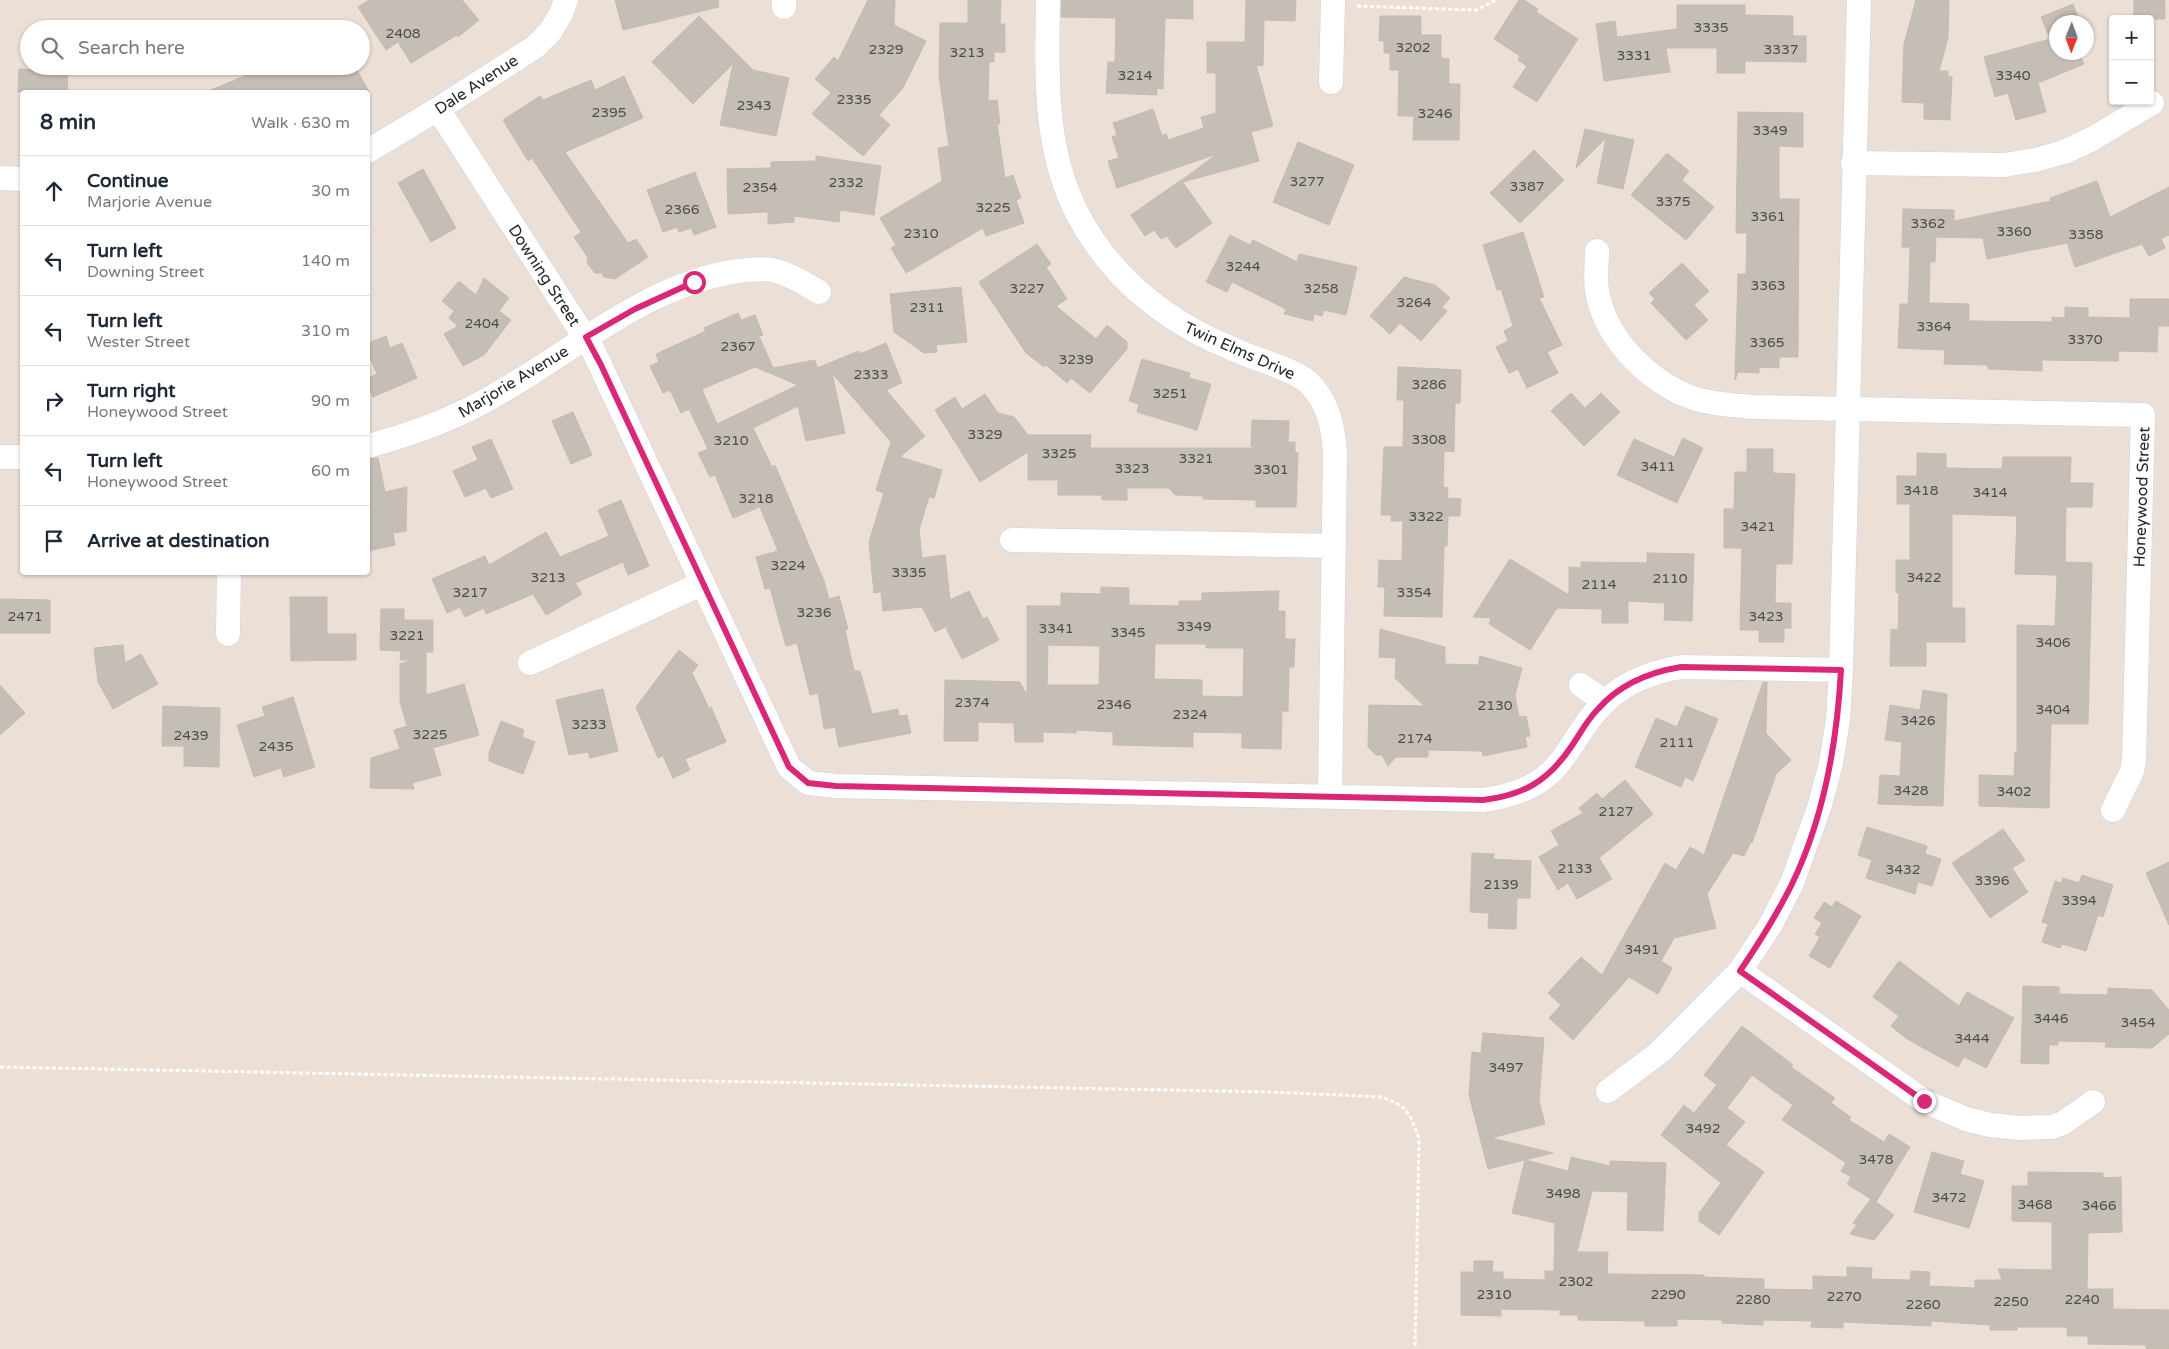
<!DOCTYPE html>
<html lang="en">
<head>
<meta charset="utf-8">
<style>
  :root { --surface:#fff; --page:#f6f6f7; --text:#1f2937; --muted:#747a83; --line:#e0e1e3 }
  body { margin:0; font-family:"Varela Round",sans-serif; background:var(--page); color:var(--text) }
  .controls { position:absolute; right:15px; top:15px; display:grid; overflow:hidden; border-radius:5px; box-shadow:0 1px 4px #0004 }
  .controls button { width:45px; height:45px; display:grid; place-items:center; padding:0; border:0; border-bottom:1px solid var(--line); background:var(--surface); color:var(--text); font:25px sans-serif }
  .compass { position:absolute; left:2049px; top:15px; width:45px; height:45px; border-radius:50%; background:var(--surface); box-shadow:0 1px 4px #0004; rotate:181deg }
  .stop { position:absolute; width:15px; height:15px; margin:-11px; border:4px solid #db2777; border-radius:50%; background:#fff }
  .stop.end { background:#db2777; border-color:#fff; box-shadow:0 1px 5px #0008 }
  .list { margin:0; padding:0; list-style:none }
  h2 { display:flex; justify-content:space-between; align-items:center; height:65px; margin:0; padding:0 20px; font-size:21px }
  h2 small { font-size:16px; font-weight:400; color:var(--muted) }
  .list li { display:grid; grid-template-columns:32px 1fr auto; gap:15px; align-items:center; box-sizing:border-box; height:70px; padding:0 20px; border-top:1px solid var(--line) }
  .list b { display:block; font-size:19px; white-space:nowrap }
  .list p { margin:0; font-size:16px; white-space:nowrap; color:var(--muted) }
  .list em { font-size:16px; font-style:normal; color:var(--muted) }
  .icon { flex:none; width:28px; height:28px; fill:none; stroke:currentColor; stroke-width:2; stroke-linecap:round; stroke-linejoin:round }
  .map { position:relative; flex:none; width:2169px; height:1349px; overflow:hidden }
  .search { position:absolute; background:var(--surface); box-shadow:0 1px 4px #0004; left:20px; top:20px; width:350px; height:55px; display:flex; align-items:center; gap:12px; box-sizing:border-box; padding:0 18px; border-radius:28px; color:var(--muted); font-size:19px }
  .panel { position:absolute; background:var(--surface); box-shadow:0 1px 4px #0004; left:20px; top:90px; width:350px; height:485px; border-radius:5px }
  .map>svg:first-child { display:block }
  .building { fill:#c5beb6; stroke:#c6bbb0; fill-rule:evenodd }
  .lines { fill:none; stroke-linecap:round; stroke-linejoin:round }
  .minor-casing { stroke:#ccd3e2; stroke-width:25 }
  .path { stroke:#fff; stroke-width:3; stroke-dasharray:4 2.5; stroke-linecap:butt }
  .minor { stroke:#fff; stroke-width:24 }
  .route { stroke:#db2777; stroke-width:6 }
  .labels { text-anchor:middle; stroke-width:4.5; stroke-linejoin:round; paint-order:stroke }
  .number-label { font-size:14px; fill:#4e4d4b }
  .street-label { font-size:16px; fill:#272727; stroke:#fff }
</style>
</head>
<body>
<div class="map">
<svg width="2169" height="1349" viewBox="0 0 2169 1349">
  <rect width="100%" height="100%" fill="#ebdfd6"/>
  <path class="building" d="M369 0H462L479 20 458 37 457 35 411 63 398 42 386 50 358 7Z
    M615 0H718L719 7 623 30Z
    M868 0H895L894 25 926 41 903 88 879 115 890 125 863 156 812 114 831 93 815 79 834 57 838 61Z
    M968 0H1001L1000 24H1005V52H994V62H989L988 101 997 100 1000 124H997L1005 178 1013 175 1021 198 1016 200 1024 223 986 236 983 228 906 273 891 248 896 245 880 218 942 181 938 148 949 146 939 76 940 23H968Z
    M1062 0H1193V19L1165 18 1163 89 1157 88V95L1106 93 1108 62H1115L1116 18 1061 17Z
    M1246 0H1296L1295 21 1264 20 1263 66 1256 65 1273 126 1251 132 1259 161 1183 182 1182 180 1217 154 1117 188 1108 161 1119 158 1112 137 1117 135 1113 123 1153 109 1162 136 1166 134 1168 140 1204 128 1201 117 1216 113V73H1207V42H1245Z
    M1519 0H1524L1538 9 1536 12 1578 39 1537 102 1513 87 1527 66 1518 60 1520 56 1494 39Z
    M1916 0H1949L1948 38 1939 71H1948V77H1952L1950 120 1924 119V103L1902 102 1904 44Z
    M2134 0H2165V19H2134Z
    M2073 4 2080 22H2056V52H2079L2084 64 2038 83 2046 112 2016 120 2008 93 1995 97 1984 57 2050 39 2041 17Z
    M1677 5H1745V15L1793 16V36H1806V62L1745 61V73H1717V48H1666L1670 72 1604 81 1596 24 1615 21 1617 37 1677 29Z
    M699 16 753 70 789 78 776 136 720 125 733 64 693 104 652 62Z
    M1380 16H1421V35H1441V58L1449 59V84H1460L1459 140H1413L1414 116H1398L1399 70H1390V53H1384V41H1379Z
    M269 66H355L369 92H206Z
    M19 69 68 71 67 92H18Z
    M624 76 643 118 565 152 628 243 636 239 648 257 615 279 604 277 601 273H595L587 263 588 258 574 237 581 232 532 158 528 161 503 120 540 96 543 100 591 80 595 90Z
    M1738 112 1803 113V147L1779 146V199H1799L1798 357H1779V368L1759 367V373L1738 372 1735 380 1738 274H1746L1747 233H1736Z
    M1585 129 1634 140 1623 189 1597 183 1606 138 1576 168Z
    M1298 142 1354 165 1329 225 1273 202Z
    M1534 150 1564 180 1520 223 1490 193Z
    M1667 153 1689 171 1682 180 1714 207 1686 240 1631 195Z
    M816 156 881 166 874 215 840 210 839 222 794 216V222L768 224V212L728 214 727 169 771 168V162L816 161Z
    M423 169 456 228 431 242 398 183Z
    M695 172 716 227 694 235 691 228 679 232 677 227 663 232 647 190Z
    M1181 180 1212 223 1176 248 1167 236 1161 239 1154 230 1145 236 1131 215Z
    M2097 181 2110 217 2169 187V235L2161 239 2165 248 2149 256 2142 244 2075 267 2067 243 1987 259 1983 238 1936 237 1935 262H1930L1929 303 1969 304V321L2052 322V317L2065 318V307L2088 308V317L2130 318V299H2169V326H2158L2157 352 2119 351 2118 361 2042 360V371L1988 369V365L1944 364 1945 350 1898 348 1900 304H1908L1909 286 1910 247H1902L1903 209 1954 210V221L2051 201 2050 198Z
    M1523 232 1544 297 1539 298 1562 345 1547 352 1558 373 1527 388 1518 369 1509 373 1496 347 1508 341 1504 331 1513 326 1501 289 1497 290 1483 245Z
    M1230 235 1250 245 1253 240 1297 262 1299 254 1357 267 1346 315 1324 310 1322 316 1314 314 1313 321 1284 314 1286 309 1232 282 1227 292 1206 282Z
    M1037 244 1051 264 1046 267 1067 299 1056 306 1096 339 1107 325 1127 342V349L1090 393 1071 378 1067 383 1046 365 1044 367 1026 353 979 282Z
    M1682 263 1709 291 1694 305 1708 320 1686 340 1651 303 1655 299 1649 293Z
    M1404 277 1435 285 1450 298 1442 307 1447 311 1421 341 1400 323 1390 334 1370 316Z
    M484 278 509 298 499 311 511 320 484 355 463 366 444 334 458 326 449 318 454 311 442 301 459 281 476 295Z
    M961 287 967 342 936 345 937 352 924 353 894 332 890 294Z
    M738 313 741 320 755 315 763 335 759 336 773 368 815 360 817 368 859 351 860 354 886 343 902 383 886 390 925 436 900 457 942 470 934 498 929 497 919 530 922 558 945 555 950 600 969 591 983 619 987 617 999 640 962 659 947 630V626L935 632 922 607 883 611 881 592 874 593 869 542 884 493 876 490 891 442 832 373 845 433 806 441 798 406 753 428 772 467 775 465 824 581 829 599 839 596 848 629 845 630 854 671H860L872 714 898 709 899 716 907 715 911 733 839 747 835 727 824 729 818 693 810 695 797 643 786 646 770 588 765 589 756 557 778 551 760 507 733 518 715 475 710 477 698 453 708 449 689 409 681 413 670 390 663 393 650 366 659 362 656 354 706 331 704 328ZM755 367 798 385 717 424 702 389Z
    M386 336 390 348 402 343 417 378 373 397 368 385V378L377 374 368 353V343Z
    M1142 359 1190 373 1189 378 1211 384 1197 430 1137 412 1139 404 1129 401Z
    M1398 367 1461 370 1460 403H1455L1454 452 1444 451 1443 487 1448 488 1447 498 1461 499 1460 516H1448L1447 546H1444L1442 617 1384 616 1385 587H1378L1379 560 1402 561 1403 521H1391V515H1381L1384 447H1403L1404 400H1397Z
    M1571 393 1585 408 1601 393 1620 412 1584 446 1551 411Z
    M985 394 998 413 1014 417 1028 435H1091L1090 448H1258L1251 446 1252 420 1289 421 1288 442H1295V453H1298L1296 507H1256V500L1203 499V496L1175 495 1169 488H1127V500H1102V495H1058V480H1028V452L980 482 935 410 955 397 962 409Z
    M573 412 592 455 571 464 552 421Z
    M1683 438 1703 448 1677 503 1617 475 1634 439 1674 457Z
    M491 439 513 489 491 498 486 488 465 497 453 471 478 460 472 447Z
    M1747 449H1773V473L1795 474 1792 564H1776L1775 603H1791V628H1784V642H1759V630H1740L1742 548H1724V509H1734L1735 472H1747Z
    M1917 453 1946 454V468L2002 469 2003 457H2071L2070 483H2093L2092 507H2066L2065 562 2092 563 2088 724H2051L2049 808 1979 806V775L2014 776 2015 752H2017V625L2055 626 2057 575 2015 574 2017 516 1952 514V608H1965V642H1926V666H1890L1891 629 1898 630 1899 593H1896V560H1910V504H1897V476H1917Z
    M378 458 385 492 407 487 406 531 393 533 395 545 368 551V459Z
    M621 500 649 566 628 575 623 562 575 583 582 594 546 615 533 594 486 614 484 608 465 617 460 607 447 613 432 579 485 556 489 565 546 532 560 557 609 536 598 510Z
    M1647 553 1694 554 1692 621 1664 620 1665 603 1628 601V623H1602V609L1557 608 1530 650 1489 624 1491 618 1473 617 1510 559 1569 595V567L1581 568V562L1647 563Z
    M1101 587 1129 588V605L1179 606V601H1202V593L1279 591 1278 611H1285V639H1295L1294 667H1289L1288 711H1282L1281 749 1242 748V733L1193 732V747L1113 745V732L1076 730V733L1043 732V742H1015L1014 723 978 722V741H944L945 680 1020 682 1027 695V606H1061V593L1101 594ZM1155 644H1206V648H1244L1243 697 1202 696V680L1154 679ZM1048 645 1100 646 1099 685H1047Z
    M290 597H327V634H356V660L291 661Z
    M0 599 50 600V633H0Z
    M381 609H404V620H433V652H426V695L464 684 479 735 433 748 441 775 412 783 414 789 370 788 371 758 400 749 394 730 407 726 400 702V664L412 660H400L401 651 380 650Z
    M1380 629 1445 647V664L1478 665 1480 656 1522 668 1515 695 1519 717 1526 716 1530 736 1525 737 1527 747 1483 756 1482 751 1428 750V757H1396L1388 766 1382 755H1376L1368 747 1369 705 1424 706 1395 678 1396 658 1379 657Z
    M123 645 125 663 141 654 158 684 113 709 98 682 94 648Z
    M679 650 698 665 692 673 709 708 711 707 726 742 685 759 690 770 673 778 663 756 658 758 636 707Z
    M1763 682H1767L1766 733 1791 760 1776 774 1752 843 1751 842 1744 856 1733 853 1707 894 1716 928 1674 938 1661 961 1672 968 1658 994 1629 977 1573 1040 1549 1018 1561 1005 1548 993 1581 957 1602 975 1665 863 1676 870 1690 847 1704 855Z
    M0 685 25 713 0 735Z
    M603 689 618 751 590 758 588 752 569 755 556 700Z
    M1923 690 1947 694 1943 806 1878 804 1880 775 1900 776 1902 742 1885 740 1890 705 1920 710Z
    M293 697 315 767 284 777 281 768 254 777 237 725 265 716 262 707Z
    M163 706 220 708 219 767 184 766V746H162Z
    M1686 706 1718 719 1693 781 1685 777 1681 787 1635 767 1656 718 1677 727Z
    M501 721 524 730 522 737 535 742 523 774 489 761V753Z
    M1625 780 1653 814 1599 858 1612 879 1577 899 1568 883 1558 890 1539 857 1559 845 1551 831 1583 813 1579 808 1597 793 1602 799Z
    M1867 827 1927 846 1925 854 1941 859 1932 886 1918 882 1915 894 1866 878 1872 860 1858 855Z
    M2003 829 2025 860 2012 868 2028 892 1990 918 1952 863Z
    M1472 853 1494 854 1493 859 1531 861 1530 898H1517L1516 929 1488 928 1489 913 1470 912Z
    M2169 862V925L2146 873Z
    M2082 875 2113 885 2103 917 2098 915 2086 951 2062 944 2060 948 2042 942 2048 924 2042 922 2055 881 2061 883 2063 878 2079 883Z
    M1836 901 1861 916 1830 968 1809 956 1820 937 1815 934 1822 923 1814 918 1824 902 1832 907Z
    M1899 961 1959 1006 1967 992 2014 1018 1986 1068 1964 1057 1958 1067 1907 1039 1891 1026 1899 1016 1873 997Z
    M2023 986 2059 987V994L2108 995V988L2152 990 2169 1010V1034L2152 1048 2105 1047 2106 1042 2058 1041V1045H2049V1064L2021 1063Z
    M1742 1026 1793 1065 1791 1067 1835 1098 1831 1103 1851 1117 1849 1120 1884 1142 1889 1134 1910 1147 1876 1202 1894 1215 1874 1240 1850 1234 1857 1225 1853 1223 1871 1199 1847 1184 1851 1177 1841 1171 1846 1163 1782 1120 1793 1105 1752 1075 1727 1108 1745 1122 1726 1145 1764 1172 1719 1235 1699 1221V1213L1721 1183 1661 1135 1684 1105 1694 1113 1717 1085 1704 1075Z
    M1483 1033 1544 1038 1539 1101 1545 1124 1491 1138 1553 1153 1488 1169 1469 1095 1472 1052 1481 1053Z
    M1932 1152 1964 1161 1960 1174 1984 1181 1969 1228 1914 1212Z
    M1571 1157 1610 1166V1161L1666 1163 1663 1231 1627 1230 1628 1192 1592 1191 1577 1252H1608L1607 1274 1704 1275V1277L1764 1279V1289L1813 1290V1276L1847 1277V1267L1872 1268 1871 1279 1910 1280 1911 1271 1930 1272 1929 1286 1975 1288V1280H2002L1998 1269 2052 1270V1222L2012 1221V1186H2028V1172L2103 1173V1178L2121 1177 2122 1232 2088 1233 2087 1289H2113V1309L2169 1310V1349H2146V1345L2088 1344V1336H2067V1327H2017V1330H1990V1325L1931 1321V1326L1843 1322V1328L1811 1327 1812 1321 1763 1320V1325L1722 1323V1320L1677 1319V1326H1645V1321L1578 1320V1315H1560V1310L1501 1309V1316L1461 1315V1272H1474V1261H1493L1492 1272H1503V1279L1545 1280V1271H1554L1555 1223 1512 1213 1525 1160 1568 1171Z"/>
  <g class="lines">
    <defs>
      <path id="minor" d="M1048 0C1047 73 1043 148 1078 215 1112 279 1168 323 1235 350 1254 359 1297 370 1310 384 1329 404 1333 427 1335 453L1330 796
        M784 7V0
        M1331 82 1333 0
        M438 109 593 350 789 767 808 783 836 786 1483 800C1512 796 1541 787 1560 762 1573 745 1583 725 1598 709 1619 685 1650 672 1681 667L1841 670
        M368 151 438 109 535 47 550 32 561 14 566 0
        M1853 163 2004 165 2035 160 2064 152 2092 139 2152 103
        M0 178 22 179
        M1597 251C1597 264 1595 278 1597 290 1604 336 1643 376 1685 395 1707 404 1731 405 1753 407L2143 415 2134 760 2132 771 2113 810
        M368 446C413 434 457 418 497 394 575 350 647 284 738 271 749 270 761 268 772 270 789 273 805 284 819 292
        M0 457H22
        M1012 540 1334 546
        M228 634 229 572
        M530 663 703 583
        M1581 685 1605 702
        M1740 971 1924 1101 1966 1119 1990 1125 2019 1128 2052 1127 2063 1123 2093 1102
        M1608 1091 1660 1052 1740 971 1771 924 1792 883 1820 805 1831 763 1838 720 1841 670 1859 0"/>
    </defs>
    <use href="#minor" class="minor-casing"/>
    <path class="path" d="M1357 6 1476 10 1496 0
      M0 1067 1269 1092 1382 1097C1409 1107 1410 1114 1419 1139L1415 1349"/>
    <use href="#minor" class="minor"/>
  </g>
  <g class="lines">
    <path class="route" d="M694 282 635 309 586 337 601 365 789 767 808 783 836 786 1483 800C1524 795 1548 781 1571 747 1580 734 1587 720 1598 709 1619 685 1650 672 1681 667L1841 670C1837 743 1824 819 1791 886 1776 916 1759 943 1740 971L1924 1101"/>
  </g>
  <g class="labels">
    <g class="number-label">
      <text x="1711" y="32">3335</text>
      <text x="403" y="38">2408</text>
      <text x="1413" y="52">3202</text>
      <text x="886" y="54">2329</text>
      <text x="1781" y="54">3337</text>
      <text x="967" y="57">3213</text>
      <text x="1634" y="60">3331</text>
      <text x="1135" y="80">3214</text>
      <text x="2013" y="80">3340</text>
      <text x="854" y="104">2335</text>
      <text x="754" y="110">2343</text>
      <text x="609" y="117">2395</text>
      <text x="1435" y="118">3246</text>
      <text x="1770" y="135">3349</text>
      <text x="1307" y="186">3277</text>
      <text x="846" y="187">2332</text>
      <text x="1527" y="191">3387</text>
      <text x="760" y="192">2354</text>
      <text x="1673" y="206">3375</text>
      <text x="993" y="212">3225</text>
      <text x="682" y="214">2366</text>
      <text x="1768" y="221">3361</text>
      <text x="1928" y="228">3362</text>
      <text x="2014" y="236">3360</text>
      <text x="921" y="238">2310</text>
      <text x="2086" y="239">3358</text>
      <text x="1243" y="271">3244</text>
      <text x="1768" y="290">3363</text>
      <text x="1027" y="293">3227</text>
      <text x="1321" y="293">3258</text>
      <text x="1414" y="307">3264</text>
      <text x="927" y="312">2311</text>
      <text x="482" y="328">2404</text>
      <text x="1934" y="331">3364</text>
      <text x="2085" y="344">3370</text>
      <text x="1767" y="347">3365</text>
      <text x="738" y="351">2367</text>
      <text x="1076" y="364">3239</text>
      <text x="871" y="379">2333</text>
      <text x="1429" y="389">3286</text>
      <text x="1170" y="398">3251</text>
      <text x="985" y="439">3329</text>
      <text x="1429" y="444">3308</text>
      <text x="731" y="445">3210</text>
      <text x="1059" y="458">3325</text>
      <text x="1196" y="463">3321</text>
      <text x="1658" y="471">3411</text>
      <text x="1132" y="473">3323</text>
      <text x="1271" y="474">3301</text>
      <text x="1921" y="495">3418</text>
      <text x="1990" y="497">3414</text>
      <text x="756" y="503">3218</text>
      <text x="1426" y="521">3322</text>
      <text x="1758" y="531">3421</text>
      <text x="788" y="570">3224</text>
      <text x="909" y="577">3335</text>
      <text x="548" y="582">3213</text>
      <text x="1924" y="582">3422</text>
      <text x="1670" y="583">2110</text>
      <text x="1599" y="589">2114</text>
      <text x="470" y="597">3217</text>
      <text x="1414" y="597">3354</text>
      <text x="814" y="617">3236</text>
      <text x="25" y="621">2471</text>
      <text x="1766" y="621">3423</text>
      <text x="1194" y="631">3349</text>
      <text x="1056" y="633">3341</text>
      <text x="1128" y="637">3345</text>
      <text x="407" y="640">3221</text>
      <text x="2053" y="647">3406</text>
      <text x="972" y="707">2374</text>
      <text x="1114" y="709">2346</text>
      <text x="1495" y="710">2130</text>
      <text x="2053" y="714">3404</text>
      <text x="1190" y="719">2324</text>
      <text x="1918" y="725">3426</text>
      <text x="589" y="729">3233</text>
      <text x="430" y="739">3225</text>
      <text x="191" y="740">2439</text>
      <text x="1415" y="743">2174</text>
      <text x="1677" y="747">2111</text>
      <text x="276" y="751">2435</text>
      <text x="1911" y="795">3428</text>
      <text x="2014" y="796">3402</text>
      <text x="1616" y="816">2127</text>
      <text x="1575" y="873">2133</text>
      <text x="1903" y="874">3432</text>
      <text x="1992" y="885">3396</text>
      <text x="1501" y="889">2139</text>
      <text x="2079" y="905">3394</text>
      <text x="1642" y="954">3491</text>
      <text x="2051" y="1023">3446</text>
      <text x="2138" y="1027">3454</text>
      <text x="1972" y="1043">3444</text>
      <text x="1506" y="1072">3497</text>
      <text x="1703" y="1133">3492</text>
      <text x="1876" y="1164">3478</text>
      <text x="1563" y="1198">3498</text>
      <text x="1949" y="1202">3472</text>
      <text x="2035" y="1209">3468</text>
      <text x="2099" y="1210">3466</text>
      <text x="1576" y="1286">2302</text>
      <text x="1494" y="1299">2310</text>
      <text x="1668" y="1299">2290</text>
      <text x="1844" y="1301">2270</text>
      <text x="1753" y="1304">2280</text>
      <text x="2082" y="1304">2240</text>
      <text x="2011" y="1306">2250</text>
      <text x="1923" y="1309">2260</text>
    </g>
    <g class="street-label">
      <text transform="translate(476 84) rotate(-33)" y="6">Dale Avenue</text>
      <text transform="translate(545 275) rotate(57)" y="6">Downing Street</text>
      <text transform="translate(1240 350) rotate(24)" y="6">Twin Elms Drive</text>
      <text transform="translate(513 381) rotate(-31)" y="6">Marjorie Avenue</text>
      <text transform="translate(2141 497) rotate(-88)" y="6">Honeywood Street</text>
    </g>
  </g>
</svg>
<div class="controls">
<button>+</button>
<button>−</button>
</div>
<svg class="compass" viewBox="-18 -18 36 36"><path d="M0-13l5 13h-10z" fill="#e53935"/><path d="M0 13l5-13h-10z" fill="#747a83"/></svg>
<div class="stop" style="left:694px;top:282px"></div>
<div class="stop end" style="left:1924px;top:1101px"></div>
<div class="search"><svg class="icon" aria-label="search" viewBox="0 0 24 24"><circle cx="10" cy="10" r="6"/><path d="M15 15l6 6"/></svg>Search here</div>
<section class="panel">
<h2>8 min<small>Walk · 630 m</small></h2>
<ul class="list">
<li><svg class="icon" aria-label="ahead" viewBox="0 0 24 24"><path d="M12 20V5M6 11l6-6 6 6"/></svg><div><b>Continue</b><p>Marjorie Avenue</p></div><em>30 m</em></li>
<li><svg class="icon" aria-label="left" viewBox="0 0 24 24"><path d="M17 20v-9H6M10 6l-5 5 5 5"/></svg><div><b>Turn left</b><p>Downing Street</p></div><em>140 m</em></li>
<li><svg class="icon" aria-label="left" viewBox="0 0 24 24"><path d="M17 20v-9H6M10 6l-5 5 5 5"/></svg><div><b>Turn left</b><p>Wester Street</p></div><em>310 m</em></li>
<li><svg class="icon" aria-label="right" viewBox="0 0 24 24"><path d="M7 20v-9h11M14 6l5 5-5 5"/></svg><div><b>Turn right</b><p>Honeywood Street</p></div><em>90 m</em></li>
<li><svg class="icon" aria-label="left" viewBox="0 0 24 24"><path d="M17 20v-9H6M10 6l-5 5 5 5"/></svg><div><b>Turn left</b><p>Honeywood Street</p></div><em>60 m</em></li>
<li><svg class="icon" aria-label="arrive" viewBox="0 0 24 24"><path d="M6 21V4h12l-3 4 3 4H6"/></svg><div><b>Arrive at destination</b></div></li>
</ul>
</section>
</div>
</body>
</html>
